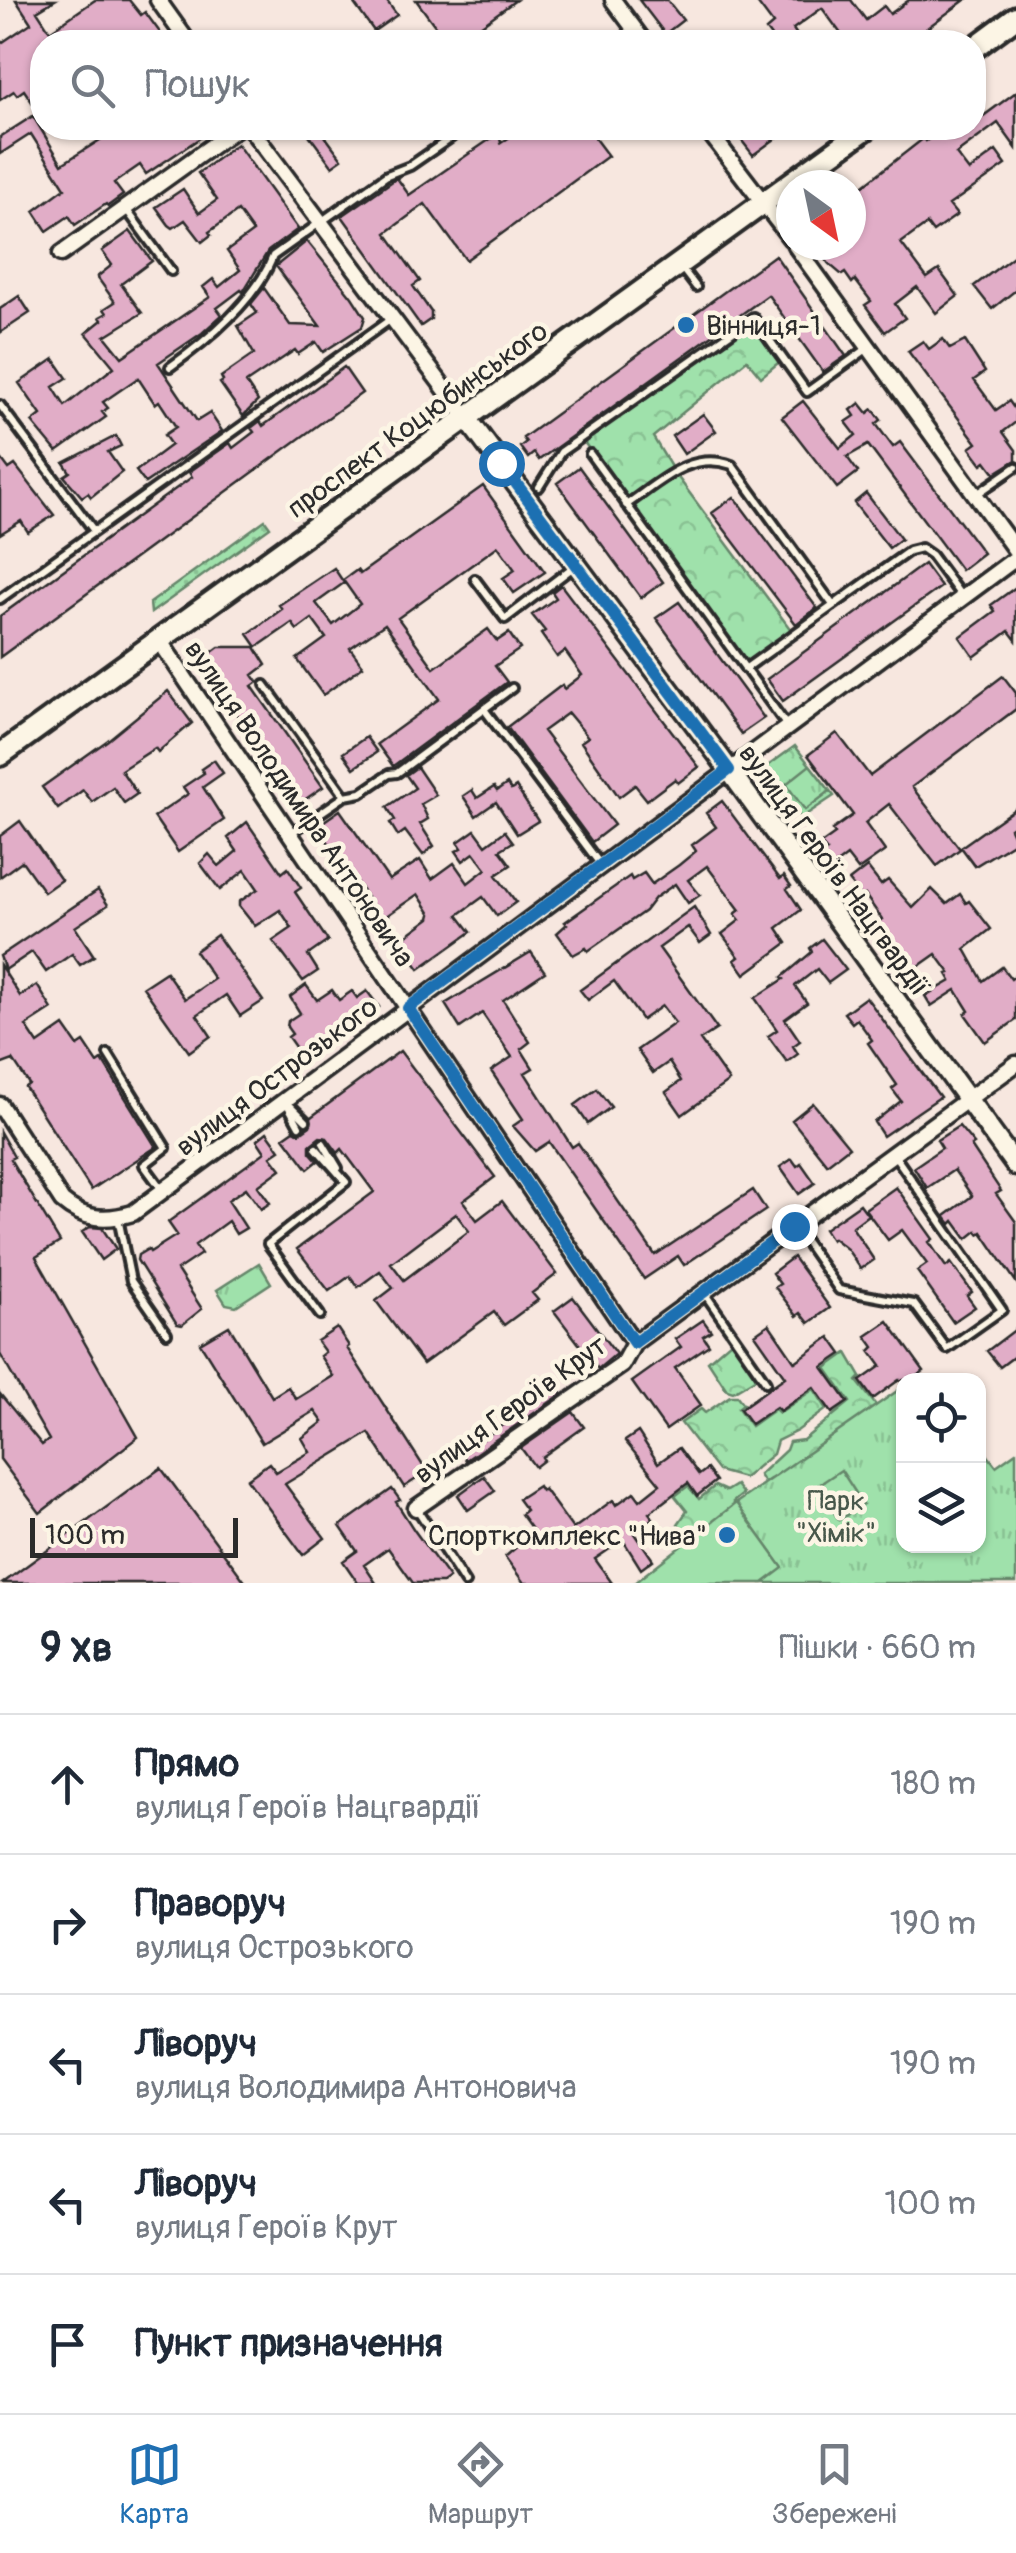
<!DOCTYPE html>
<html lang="uk">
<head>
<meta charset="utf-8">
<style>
  :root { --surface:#fff; --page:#f2f2f3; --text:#1f2937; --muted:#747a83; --line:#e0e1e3; --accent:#1f6fb2 }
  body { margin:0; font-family:Pangolin,sans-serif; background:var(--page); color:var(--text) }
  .controls { position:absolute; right:30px; bottom:30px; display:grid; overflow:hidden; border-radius:20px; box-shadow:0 2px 8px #0004 }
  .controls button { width:90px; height:90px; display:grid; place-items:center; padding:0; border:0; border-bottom:2px solid var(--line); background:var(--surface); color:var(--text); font:50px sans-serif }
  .compass { position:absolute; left:776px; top:170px; width:90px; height:90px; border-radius:50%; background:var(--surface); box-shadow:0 2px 8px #0004; rotate:147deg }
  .scale { position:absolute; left:30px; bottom:25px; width:208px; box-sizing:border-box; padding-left:10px; border:5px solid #2b2b2b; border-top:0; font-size:28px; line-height:35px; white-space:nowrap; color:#2b2b2b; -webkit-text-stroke:8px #fcf5e5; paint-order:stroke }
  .stop { position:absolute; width:30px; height:30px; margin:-22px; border:8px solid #1f6fb2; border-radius:50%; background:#fff }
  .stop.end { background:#1f6fb2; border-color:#fff; box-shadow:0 2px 10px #0008 }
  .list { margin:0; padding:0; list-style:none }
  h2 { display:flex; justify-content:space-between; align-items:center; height:130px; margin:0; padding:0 40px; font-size:42px }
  h2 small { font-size:32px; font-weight:400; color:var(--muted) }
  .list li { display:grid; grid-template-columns:65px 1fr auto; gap:30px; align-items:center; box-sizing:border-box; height:140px; padding:0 40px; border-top:2px solid var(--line) }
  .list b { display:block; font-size:38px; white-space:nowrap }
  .list p { margin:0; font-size:32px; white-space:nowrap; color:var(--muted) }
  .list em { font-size:32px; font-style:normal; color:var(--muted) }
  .icon { flex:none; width:55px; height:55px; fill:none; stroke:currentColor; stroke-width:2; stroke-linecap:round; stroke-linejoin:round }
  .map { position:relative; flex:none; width:1016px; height:1583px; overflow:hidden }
  .search { position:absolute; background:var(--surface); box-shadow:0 2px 8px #0004; left:30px; right:30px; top:30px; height:110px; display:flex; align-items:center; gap:25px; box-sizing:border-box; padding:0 35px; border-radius:40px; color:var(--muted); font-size:38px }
  .sheet { height:830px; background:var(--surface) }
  nav { display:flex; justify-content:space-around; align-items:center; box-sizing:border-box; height:140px; border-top:2px solid var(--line); background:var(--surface); font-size:28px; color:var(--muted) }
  nav a { display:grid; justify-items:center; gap:5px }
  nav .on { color:var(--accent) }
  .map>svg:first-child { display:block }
  .grass { fill:url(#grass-dots); stroke:#65866b; stroke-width:2.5 }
  .forest { fill:url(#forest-crowns); stroke:#65866b; stroke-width:2.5 }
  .park { fill:url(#park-tufts); stroke:#65866b; stroke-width:2.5 }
  .garden { fill:#9fe1ab; stroke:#65866b; stroke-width:2.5 }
  .building { fill:#e1adc7; stroke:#2b2b2b; stroke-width:2.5; fill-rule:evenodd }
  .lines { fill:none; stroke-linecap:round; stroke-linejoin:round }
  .service-casing { stroke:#2b2b2b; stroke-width:14 }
  .minor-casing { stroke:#2b2b2b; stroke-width:21 }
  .tertiary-casing { stroke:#2b2b2b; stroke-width:25 }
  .secondary-casing { stroke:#2b2b2b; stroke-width:28 }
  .service { stroke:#fcf5e5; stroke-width:6 }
  .minor { stroke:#fcf5e5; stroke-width:14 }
  .tertiary { stroke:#fcf5e5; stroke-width:18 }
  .secondary { stroke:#fcf5e5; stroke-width:20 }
  .route { stroke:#1f6fb2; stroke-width:12 }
  .poi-dot { fill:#1f6fb2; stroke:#fcf5e5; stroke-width:4 }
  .labels { text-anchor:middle; stroke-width:9; stroke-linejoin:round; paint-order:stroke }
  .poi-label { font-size:28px; fill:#2b2b2b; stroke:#fcf5e5; text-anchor:start }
  .street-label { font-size:28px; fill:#2b2b2b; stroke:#fcf5e5 }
  .park-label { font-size:28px; fill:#48584b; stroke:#fcf5e5 }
</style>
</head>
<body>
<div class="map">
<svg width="1016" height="1583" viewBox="0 0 1016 1583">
  <defs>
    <pattern id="grass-dots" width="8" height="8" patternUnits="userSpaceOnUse" patternTransform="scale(2.5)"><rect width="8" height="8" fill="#9fe1ab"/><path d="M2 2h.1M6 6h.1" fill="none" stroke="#89c193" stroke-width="1.8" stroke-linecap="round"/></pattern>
    <pattern id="forest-crowns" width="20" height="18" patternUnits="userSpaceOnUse" patternTransform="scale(2.5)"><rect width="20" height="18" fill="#9fe1ab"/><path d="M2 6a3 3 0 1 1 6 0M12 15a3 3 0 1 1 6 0" fill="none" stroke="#89c193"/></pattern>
    <pattern id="park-tufts" width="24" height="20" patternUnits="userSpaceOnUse" patternTransform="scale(2.5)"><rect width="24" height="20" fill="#9fe1ab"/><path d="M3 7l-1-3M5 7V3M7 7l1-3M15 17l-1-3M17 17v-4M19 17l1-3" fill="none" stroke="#89c193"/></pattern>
  </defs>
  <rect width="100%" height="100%" fill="#f7e7df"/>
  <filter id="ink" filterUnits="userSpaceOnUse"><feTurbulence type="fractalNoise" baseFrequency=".01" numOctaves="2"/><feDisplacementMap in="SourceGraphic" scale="20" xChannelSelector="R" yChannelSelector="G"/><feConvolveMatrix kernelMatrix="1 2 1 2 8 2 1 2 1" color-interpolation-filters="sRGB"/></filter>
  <g filter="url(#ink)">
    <path class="grass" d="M265 520 270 527 151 613 150 603Z"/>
    <path class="forest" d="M753 317 783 359 761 377 747 360 653 437 674 472 794 634 748 667 581 438Z
      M795 746 834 796 801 818 765 768Z
      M732 1340 736 1341 758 1377 733 1392 727 1390 708 1361Z
      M847 1353 861 1377 857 1381 882 1413 777 1486 770 1479 764 1483 759 1475 786 1450 789 1442 803 1440 850 1402 826 1368Z
      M814 1389 827 1409 797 1431 777 1441 773 1454 744 1478 718 1471 681 1423 701 1409 705 1413 730 1396H737L743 1404 738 1408 751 1426 775 1409 779 1413Z
      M736 1485 743 1494 733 1502 740 1512 695 1545 678 1524 687 1511 675 1496 688 1486 699 1499 715 1486 726 1491Z"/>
    <path class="park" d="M810 765 830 791 805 810 786 784Z
      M259 1263 271 1283 236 1306 226 1304 217 1290Z
      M903 1387 904 1546H978L979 1444 996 1466 1016 1452V1583H763L782 1567 736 1503Z"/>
    <path class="garden" d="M841 1470 863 1504 839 1520 817 1486Z
      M736 1503 783 1568 763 1583H634Z"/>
    <path class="building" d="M16 0H55L37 11 50 31 95 0H129L141 15 145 12 167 42H42V117L24 90 17 95 14 91 0 100V44L31 23Z
      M361 0H386L397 15 374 31 355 5Z
      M416 0H516L458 42H447Z
      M639 0H667L683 20 665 34Z
      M763 0H851L866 20 884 6 890 14 909 0H965L908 42H847L822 8 793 29 797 35 787 42H775L766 30 773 24 758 4Z
      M1016 92V148L998 123 956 154 969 171 996 151 1006 165 949 205 957 215 933 232 927 224 901 243 927 278 939 270 958 296 936 313 917 287 895 304 905 318 885 332 865 305 871 301 855 280 852 283 845 273 842 275 829 264 815 245H851V195L924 138 926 141 945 128H974V123Z
      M33 116 62 164 119 128H215L146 174 140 165 114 183 123 195 108 206 106 204 75 225 69 216 47 231 34 211 65 188 31 134 0 154V137Z
      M304 128H319L342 159 332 166Z
      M523 128H587L608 156 466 260 425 204 386 233 420 281 413 286 431 312V319L421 326 342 216 397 178 409 195 499 133 501 143Z
      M732 128H790L753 155Z
      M237 144 298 229 268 251 243 292 241 290 217 308 222 315 202 333 158 363 197 421 210 413 222 431 145 483 136 471 171 445 164 435 176 427 159 401 155 404 138 378 103 402 108 408 102 412 106 417 57 452 32 422 41 415 19 383 54 359 67 378 53 387 65 406 114 367 86 333 102 320 100 317 107 313 104 309 115 302 97 277 112 265 102 251 130 231 152 261 121 284 142 313 105 336 122 357 210 297 203 287 213 279 219 287 240 270 227 251 253 232 238 211 209 232 211 235 202 242 185 220 173 228 169 225 156 207 183 189 199 213 217 200 198 173Z
      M307 241 352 297 365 317 362 327 323 352 316 342 298 354 295 350 246 383 258 401 243 416 220 383 223 381 221 377 254 354 238 326 257 313 251 304 264 288 290 325 320 326 276 266Z
      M1016 254V290L992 309 974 286Z
      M775 255 846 356 823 372 768 295 539 460 534 453 528 458 520 447 526 442 523 438Z
      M19 296 30 313 0 333V309Z
      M943 339 950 349 965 341 985 372 974 380 996 410 1009 401 1016 411V422L1003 432 1016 450V460L995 473 986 461 982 464 970 448 977 443 908 351 923 341 929 349Z
      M344 367 362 393 0 657V616L192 477 189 472 230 443 233 448 254 432 251 428 260 421 263 426Z
      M803 401 840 448 856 435 846 422 855 416 851 410 860 403 868 413 873 409 881 420 876 424 893 447 900 442 983 553 961 570 868 445 847 457 858 472 837 488 782 417Z
      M703 414 716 431 684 454 672 436Z
      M116 436 121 446 108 452 122 472 91 497 88 493 82 497 64 476 70 472 64 463Z
      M0 457 9 469 15 465 54 515 28 532 21 521 0 534Z
      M579 467 663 582 641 598 557 483Z
      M483 486 545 572 514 593 503 578 515 570 498 546 398 618 434 668 488 629 497 641 509 633 520 649 495 666 507 682 393 766 377 744 439 699 385 624 350 648 363 666 323 695 297 659 326 638 312 619 297 630 292 623 257 647 248 634 282 609 279 605 334 568 344 583 316 603 333 625 360 604 343 580 357 570 360 574Z
      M866 493 901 539 889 548 854 503Z
      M734 497 817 608 796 624 712 513Z
      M924 564 941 587 783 701 767 679Z
      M561 585 699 767 678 783 675 779 647 800 635 785 619 797 581 742 588 737 568 713 543 731 614 825 592 842 507 727 562 685 564 689 582 675 565 651 557 657 541 634 545 631 532 615 556 598 552 592Z
      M1016 587V640L1009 631 974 657 960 637 995 611 991 605Z
      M679 602 764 718 741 734 656 618Z
      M219 647H255L266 665 253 675 258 682 252 686 323 787 300 803 200 661Z
      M1003 676 1016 693V709L912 787 960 849 937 866 889 804 865 823 885 851 858 870 847 856 830 869 821 856 827 851 821 844 835 834 832 830 853 815 808 755 837 733 870 776Z
      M168 691 192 723 158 752 155 748 121 770 137 794 124 803 113 787 92 802 83 790 58 809 42 787 108 740Z
      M366 737 377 752 354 768 343 753Z
      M214 760 223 773 203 787 224 820 178 852 154 817 188 794 183 787 204 773 201 769Z
      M417 767 436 795 421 804 428 819 420 824 434 846 423 855 405 831 398 836 390 823 395 820 387 807 415 788 406 775Z
      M507 784 511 790 516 787 538 821 517 834 496 802 476 816 463 796 472 790 477 798 494 787 497 791Z
      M722 801 780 879 784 876 791 886 787 889 801 910 777 928 787 943 745 974 735 960 739 957 722 934 740 920 735 914 740 910 707 866 688 880 700 895 688 903 675 884 655 898 645 911 588 951 586 948 573 955 557 933 567 924 565 922 630 876 632 880 644 873 652 884 679 865 696 851 692 845 716 827 706 813Z
      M1016 808V824L1010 828 1016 841 975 866 961 847Z
      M340 810 389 880 420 860 432 879 454 863 468 883 486 869 474 853 463 861 456 851 462 848 458 842 475 830 486 845 505 831 513 842 500 850 511 865 496 875 516 902 497 916 483 897 458 915 471 932 419 969 399 941 430 918 431 914 418 894 382 919 317 826Z
      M20 821 61 880 44 892 22 861 0 877V836Z
      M247 822 282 873 288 868 301 888 295 892 328 941 308 955 318 971 303 981 273 941 292 928 280 910 255 926 239 906V902L258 889 245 870 220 890 200 863 209 854 219 866 237 851 228 838Z
      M867 867 881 885 888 880 913 908 932 889 947 904 960 894 966 903 969 901 991 929 965 949 983 981 1002 967 1011 979 1016 975V1020L985 1042 965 1014 969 1011 956 990 931 1006 925 996 951 981 947 974 950 973 936 954 909 973 893 951 888 955 870 929 882 919 865 895 862 897 849 881Z
      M98 890 108 905 75 927 94 956 80 965 72 954 46 972 32 952 5 970 0 956Z
      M694 907 711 935 700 943 688 927 659 948 717 1029 700 1040 729 1081 682 1115 666 1092 681 1081 669 1062 653 1073 637 1050 675 1023 662 1006 642 1020 614 981 588 1000 580 990Z
      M217 935 263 1001 240 1016 226 995 197 1015 211 1036 189 1052 143 987 166 972 185 999 214 979 195 951Z
      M822 939 846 970 828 983 817 969 795 986 807 1003 785 1019 800 1041 793 1046 798 1054 787 1062 768 1036 777 1030 755 998 784 979 782 977 812 952 810 948Z
      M531 952 545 972 503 1000 530 1042 521 1049 533 1068 525 1073 572 1147 578 1143 655 1255 753 1190 766 1210 684 1265 678 1256 644 1279 549 1142 535 1151 513 1126 523 1119 491 1071 512 1057 482 1013 460 1028 445 1004Z
      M0 965 20 996 37 985 52 1009 26 1026 38 1044 64 1026 78 1046 84 1042 98 1063 102 1060 156 1147 91 1190 25 1087 29 1084 13 1060 0 1065Z
      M306 985 317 1000 332 990 339 1000 352 991 357 998 367 991 379 1007 367 1015 364 1011 341 1028 339 1025 300 1054 288 1037 292 1034 287 1027 288 1021 300 1013 290 997Z
      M866 997 940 1097 883 1136 874 1122 901 1101 892 1089 897 1085 868 1043 872 1040 857 1019 852 1023 844 1013Z
      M400 1051 495 1177 463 1201 477 1220 502 1201 557 1274 532 1293 538 1300 504 1325 494 1312 423 1364 376 1301 393 1288 380 1271 358 1287 350 1276 329 1291 297 1249 374 1192 342 1149 338 1153 327 1138 320 1137 310 1145V1152L318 1161 308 1169 284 1137 294 1130 300 1133 310 1126 311 1117ZM456 1214 469 1231 404 1280 391 1263Z
      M597 1089 611 1107 588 1124 575 1105Z
      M813 1103 849 1147 827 1164 792 1120Z
      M959 1126 974 1144 971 1146 1001 1191 996 1194 1016 1222V1282L982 1232 979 1234 977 1231 967 1239 954 1221 951 1224 945 1216 972 1196 954 1170 927 1188 914 1167 942 1148 937 1140Z
      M0 1132 14 1157 10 1159 60 1242 36 1257 138 1437 40 1513 0 1459V1394L42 1445 49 1440 0 1354Z
      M267 1132 280 1150 271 1156 281 1169 258 1186 270 1203 261 1209 246 1188 228 1200 246 1228 236 1234 228 1221 195 1245 201 1254 177 1270 202 1309 182 1325 177 1324 137 1260 138 1255 148 1249 150 1252 177 1235 168 1222 265 1152 257 1140Z
      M792 1159 797 1166 801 1163 815 1183 799 1194 780 1167Z
      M896 1187 933 1239 929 1242 946 1267 951 1263 972 1292 967 1296 975 1307 953 1322 917 1271 927 1264 902 1230 888 1240 865 1209Z
      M860 1204 868 1215 852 1227 874 1260 861 1269 847 1249 833 1238 831 1240 824 1229Z
      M90 1227 102 1228 116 1249 101 1260 82 1232Z
      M793 1257 830 1308 809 1323 801 1313 797 1316 775 1287 780 1284 772 1273Z
      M573 1297 616 1354 598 1369 554 1311Z
      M703 1320 711 1331 703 1336 709 1345 675 1368 701 1405 666 1430 632 1382 681 1347 675 1339Z
      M888 1321 924 1371 911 1380H899L873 1399 860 1381 881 1366 870 1351 874 1347 866 1336Z
      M769 1324 795 1362 830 1337 842 1354 823 1367 848 1402 832 1413 814 1387 780 1411 776 1407 751 1424 740 1409 785 1377 755 1334Z
      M229 1326 272 1397 288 1387 296 1399 333 1376 320 1356 325 1352 317 1341 337 1328 349 1346 347 1348 427 1472 404 1487 369 1433 285 1484 325 1538 303 1555 247 1479 269 1463 276 1472 310 1452 302 1438 323 1422 315 1411 262 1443 200 1343Z
      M1016 1329V1355L1000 1367 987 1351Z
      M557 1386 562 1394 466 1460 462 1454Z
      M573 1412 584 1427 542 1457 544 1460 535 1467 521 1448Z
      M638 1432 658 1463 679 1448 699 1475 707 1469 716 1481 697 1496 688 1483 649 1513 653 1518 634 1532 653 1560 641 1569 623 1540 595 1559 612 1583H524L505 1557 534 1532 521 1514 526 1510 518 1499 538 1486 541 1491 544 1489 573 1529 613 1500 616 1505 634 1492 640 1500 660 1484 625 1441Z
      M161 1468 246 1583H3L134 1487Z
      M484 1476 495 1491 468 1510 458 1495Z
      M392 1489 400 1500 396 1502 414 1530 449 1578 442 1583H413L388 1548 364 1565 376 1583H358L343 1561 357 1551 340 1526Z"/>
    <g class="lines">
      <defs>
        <path id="service" d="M126 209 171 271
          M680 266 696 287
          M170 367C207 341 257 299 273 256L387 175 410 166 452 137
          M0 405 94 531
          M590 454 787 726
          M539 487 561 452 753 317 807 392 868 348
          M977 494 1016 467
          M626 505C660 482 690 450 732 465L833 605
          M475 579 505 619 572 568
          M0 599 391 319
          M745 669 909 551 921 548 931 555 962 597
          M265 685 345 796
          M484 709 600 864
          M291 833 345 796 361 793 389 774 397 773 512 688
          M108 1054 166 1148 144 1165 163 1191
          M286 1102 299 1126
          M290 1105 306 1121
          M323 1143 338 1168
          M316 1148 346 1182
          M118 1218 131 1281 167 1333
          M796 1228 839 1290 914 1304 947 1349 1002 1310 895 1156
          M705 1294 766 1382
          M320 1315 268 1244 346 1182
          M417 1509 465 1583"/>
        <path id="minor" d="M158 0 188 42
          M613 0 644 42
          M250 128 466 417
          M706 128 791 239
          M795 245 1016 551
          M61 254 237 128
          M159 640 634 1343
          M0 1105 62 1201C84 1220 106 1221 133 1213L1016 558
          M416 1508 622 1365 634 1343 1016 1064"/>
        <path id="tertiary" d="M466 417 719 756 1016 1166"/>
        <path id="secondary" d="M974 48 1016 17
          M0 755 867 128"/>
      </defs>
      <use href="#service" class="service-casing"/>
      <use href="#minor" class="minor-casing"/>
      <use href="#tertiary" class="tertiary-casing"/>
      <use href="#secondary" class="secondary-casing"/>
      <use href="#service" class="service"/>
      <use href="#minor" class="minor"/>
      <use href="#tertiary" class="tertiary"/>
      <use href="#secondary" class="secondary"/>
    </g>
  </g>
  <g class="lines" filter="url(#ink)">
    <path class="route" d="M501 463 729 770 408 1008 634 1343 794 1226"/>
  </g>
  <g class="poi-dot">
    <circle cx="686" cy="325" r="10"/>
    <circle cx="727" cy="1535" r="10"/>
  </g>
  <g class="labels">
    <g class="poi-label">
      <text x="706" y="335">Вінниця-1</text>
      <text x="707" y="1545" text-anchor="end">Спорткомплекс "Нива"</text>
    </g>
    <g class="street-label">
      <text transform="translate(417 419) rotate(-36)" y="10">проспект Коцюбинського</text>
      <text transform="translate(300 803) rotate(56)" y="10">вулиця Володимира Антоновича</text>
      <text transform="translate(835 870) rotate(54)" y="10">вулиця Героїв Нацгвардії</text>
      <text transform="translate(276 1076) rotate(-37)" y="10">вулиця Острозького</text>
      <text transform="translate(510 1409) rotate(-36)" y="10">вулиця Героїв Крут</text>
    </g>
    <g class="park-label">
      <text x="836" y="1510">Парк<tspan x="836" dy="32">"Хімік"</tspan></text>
    </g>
  </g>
</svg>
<div class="controls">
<button><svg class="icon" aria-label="locate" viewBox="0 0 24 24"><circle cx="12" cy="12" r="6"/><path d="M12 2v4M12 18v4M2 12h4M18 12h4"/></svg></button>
<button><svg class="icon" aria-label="layers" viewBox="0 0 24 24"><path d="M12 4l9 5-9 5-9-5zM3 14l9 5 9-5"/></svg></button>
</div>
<svg class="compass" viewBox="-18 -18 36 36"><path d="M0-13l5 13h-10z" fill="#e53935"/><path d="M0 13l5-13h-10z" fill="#747a83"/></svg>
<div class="scale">100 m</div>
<div class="stop" style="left:501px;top:463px"></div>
<div class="stop end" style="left:794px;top:1226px"></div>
<div class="search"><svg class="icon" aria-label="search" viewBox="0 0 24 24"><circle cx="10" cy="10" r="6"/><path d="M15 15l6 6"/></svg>Пошук</div>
</div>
<section class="sheet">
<h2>9 хв<small>Пішки · 660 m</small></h2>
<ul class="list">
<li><svg class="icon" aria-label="ahead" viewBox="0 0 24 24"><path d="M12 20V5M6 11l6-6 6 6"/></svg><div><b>Прямо</b><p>вулиця Героїв Нацгвардії</p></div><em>180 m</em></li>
<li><svg class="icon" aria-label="right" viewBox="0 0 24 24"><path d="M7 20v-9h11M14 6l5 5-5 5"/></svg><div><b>Праворуч</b><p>вулиця Острозького</p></div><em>190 m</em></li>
<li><svg class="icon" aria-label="left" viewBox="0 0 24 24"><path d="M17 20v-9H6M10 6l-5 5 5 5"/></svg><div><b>Ліворуч</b><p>вулиця Володимира Антоновича</p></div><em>190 m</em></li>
<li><svg class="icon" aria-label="left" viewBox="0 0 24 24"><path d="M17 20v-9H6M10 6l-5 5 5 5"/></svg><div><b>Ліворуч</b><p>вулиця Героїв Крут</p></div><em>100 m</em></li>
<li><svg class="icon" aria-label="arrive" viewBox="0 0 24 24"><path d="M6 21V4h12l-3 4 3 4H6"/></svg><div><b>Пункт призначення</b></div></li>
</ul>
</section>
<nav>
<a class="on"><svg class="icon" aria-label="map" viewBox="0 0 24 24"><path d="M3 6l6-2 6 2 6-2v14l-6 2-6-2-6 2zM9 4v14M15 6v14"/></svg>Карта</a>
<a><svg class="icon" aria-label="directions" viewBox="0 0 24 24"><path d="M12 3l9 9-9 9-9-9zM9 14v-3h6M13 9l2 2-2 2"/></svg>Маршрут</a>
<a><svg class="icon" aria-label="saved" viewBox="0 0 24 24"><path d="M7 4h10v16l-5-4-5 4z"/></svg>Збережені</a>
</nav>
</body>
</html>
